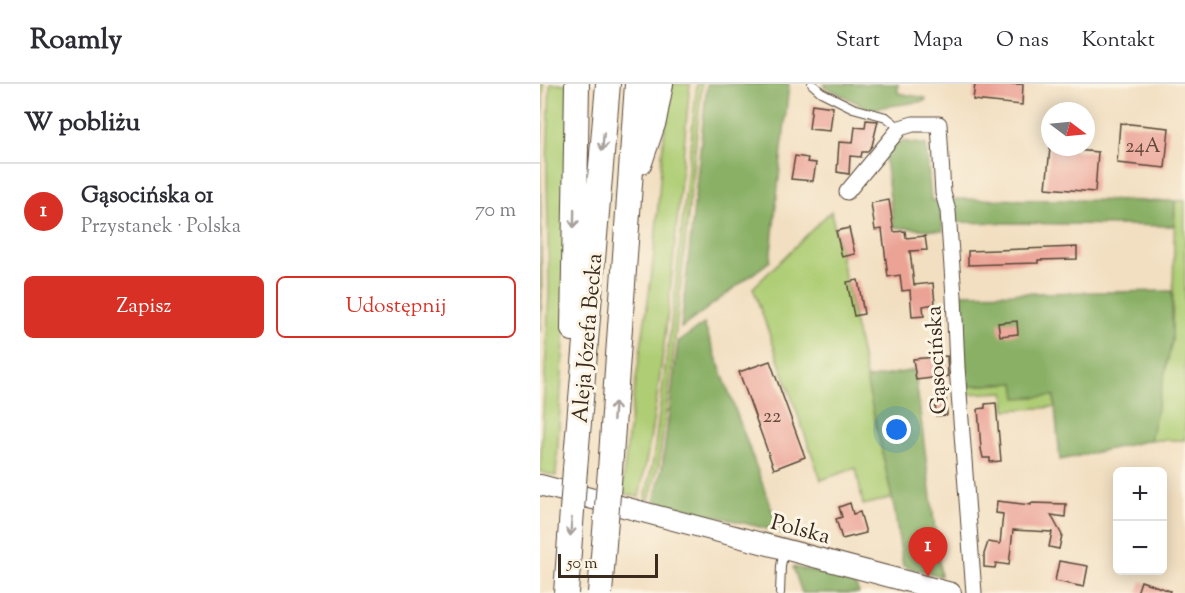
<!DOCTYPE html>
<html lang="pl">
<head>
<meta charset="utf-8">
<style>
  :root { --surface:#fff; --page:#f7f7f7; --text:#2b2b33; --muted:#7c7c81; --line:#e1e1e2; --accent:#d93025 }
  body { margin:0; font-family:"Sorts Mill Goudy",serif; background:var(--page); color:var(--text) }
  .controls { position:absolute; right:18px; bottom:18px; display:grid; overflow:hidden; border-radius:9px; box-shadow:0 3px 15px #0003 }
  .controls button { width:54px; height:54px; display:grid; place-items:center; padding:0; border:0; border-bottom:2px solid var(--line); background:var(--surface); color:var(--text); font:30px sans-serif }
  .compass { position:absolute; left:501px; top:18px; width:54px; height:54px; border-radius:50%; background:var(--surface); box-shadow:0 3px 15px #0003; rotate:106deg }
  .scale { position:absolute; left:18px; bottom:15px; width:100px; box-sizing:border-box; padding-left:6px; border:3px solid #3b2a1e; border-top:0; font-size:16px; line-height:21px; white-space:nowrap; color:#3b2a1e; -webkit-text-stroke:4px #fcf5e5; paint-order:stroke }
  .you { position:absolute; left:357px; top:346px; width:21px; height:21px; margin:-15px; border:4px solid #fff; border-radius:50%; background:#1a73e8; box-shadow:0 0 0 9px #1a73e833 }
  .badge { display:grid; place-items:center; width:39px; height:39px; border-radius:50%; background:var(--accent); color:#fff; font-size:20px; font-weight:700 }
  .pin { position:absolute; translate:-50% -50px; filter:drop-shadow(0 2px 3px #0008) }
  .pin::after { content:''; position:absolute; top:32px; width:21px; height:18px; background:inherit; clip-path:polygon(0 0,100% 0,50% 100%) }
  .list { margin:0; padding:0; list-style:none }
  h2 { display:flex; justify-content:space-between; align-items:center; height:78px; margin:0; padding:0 24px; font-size:26px }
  h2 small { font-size:20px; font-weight:400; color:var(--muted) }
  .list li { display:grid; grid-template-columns:39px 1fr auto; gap:18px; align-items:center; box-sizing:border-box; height:96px; padding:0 24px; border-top:2px solid var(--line) }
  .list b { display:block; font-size:22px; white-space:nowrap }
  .list p { margin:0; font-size:20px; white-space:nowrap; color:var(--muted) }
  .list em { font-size:20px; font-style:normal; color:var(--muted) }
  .actions { display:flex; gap:12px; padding:18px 24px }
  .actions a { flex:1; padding:14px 0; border:2px solid var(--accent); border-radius:9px; text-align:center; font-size:21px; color:var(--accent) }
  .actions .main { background:var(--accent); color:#fff }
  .map { position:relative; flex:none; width:645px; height:509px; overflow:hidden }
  header { display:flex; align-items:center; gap:36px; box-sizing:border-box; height:84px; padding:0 30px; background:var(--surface); border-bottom:2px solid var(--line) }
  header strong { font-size:28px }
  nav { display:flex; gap:33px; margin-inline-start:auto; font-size:21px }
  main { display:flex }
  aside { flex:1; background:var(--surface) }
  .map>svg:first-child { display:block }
  .green { fill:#aecd74; stroke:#747c49; stroke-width:1.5 }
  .forest { fill:#8ab066; stroke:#626d42; stroke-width:1.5 }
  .building { fill:#eba396 }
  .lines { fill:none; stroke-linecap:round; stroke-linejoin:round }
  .service-casing { stroke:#564536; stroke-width:10 }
  .minor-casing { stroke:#564536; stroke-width:17 }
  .tertiary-casing { stroke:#564536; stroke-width:22 }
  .primary-casing { stroke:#564536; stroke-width:26 }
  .service { stroke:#fff; stroke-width:8 }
  .minor { stroke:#fff; stroke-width:15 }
  .tertiary { stroke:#fff; stroke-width:20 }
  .primary { stroke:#fff; stroke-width:24 }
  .primary-bridge-casing { stroke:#564536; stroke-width:26; stroke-linecap:butt }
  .primary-bridge { stroke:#fff; stroke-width:24 }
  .oneway { stroke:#a79f9a }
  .labels { text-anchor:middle; stroke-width:6; stroke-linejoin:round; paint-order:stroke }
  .number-label { font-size:20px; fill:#67483c }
  .street-label { font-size:22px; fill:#3b2a1e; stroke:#fcf5e5 }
</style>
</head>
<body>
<header>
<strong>Roamly</strong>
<nav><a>Start</a><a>Mapa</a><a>O nas</a><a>Kontakt</a></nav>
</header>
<main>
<aside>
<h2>W pobliżu<small></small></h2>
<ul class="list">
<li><span class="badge">1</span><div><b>Gąsocińska 01</b><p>Przystanek · Polska</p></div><em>70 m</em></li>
</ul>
<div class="actions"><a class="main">Zapisz</a><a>Udostępnij</a></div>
</aside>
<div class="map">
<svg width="645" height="509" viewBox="0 0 645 509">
  <rect width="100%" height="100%" fill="#fcf5e5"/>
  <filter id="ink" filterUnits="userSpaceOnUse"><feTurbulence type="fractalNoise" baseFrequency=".0167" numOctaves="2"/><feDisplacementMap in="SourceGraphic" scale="12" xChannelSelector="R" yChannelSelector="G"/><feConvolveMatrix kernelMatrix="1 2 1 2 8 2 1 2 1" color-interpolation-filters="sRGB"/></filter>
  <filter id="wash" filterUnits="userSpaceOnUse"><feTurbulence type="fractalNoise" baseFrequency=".008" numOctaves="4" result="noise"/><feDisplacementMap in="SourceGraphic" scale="24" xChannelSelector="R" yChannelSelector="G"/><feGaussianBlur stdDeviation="1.35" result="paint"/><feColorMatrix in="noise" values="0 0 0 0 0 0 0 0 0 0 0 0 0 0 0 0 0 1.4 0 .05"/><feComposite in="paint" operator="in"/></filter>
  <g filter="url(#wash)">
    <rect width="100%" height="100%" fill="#f2dfc1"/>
    <path class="green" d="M0 0H4L0 84 2 211 0 248Z
      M10 0H28L26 223 16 392 0 388 9 210 7 83Z
      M131 0H150C136 138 128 278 99 413L82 409C88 331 104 255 113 178 120 118 120 59 131 0Z
      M157 0H162L132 282 119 379 109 416 105 415 113 377 134 217Z
      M635 117H645V356H610L632 257Z
      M291 127 352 414 323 421 316 384 281 396 213 204Z
      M475 299 514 312 515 323 466 326 464 308 426 310V302Z"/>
    <path class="forest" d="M167 0H249L230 177 141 244Z
      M284 0H358V9L386 14 385 17 329 25 284 2Z
      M361 57 386 61 391 116 399 117 403 147 354 143 344 68 350 62Z
      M409 115 635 117 634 142 411 138Z
      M632 207V257L610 356 520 376 514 312 477 314 475 299 426 302 419 210Z
      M164 240 240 448 114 417 122 384 138 258Z
      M375 286 376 296 401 492 363 482 354 423 326 295Z
      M253 483 307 494 316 502 319 509H262Z"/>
    <g id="blocks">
      <path class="building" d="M435 0H483L482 21 433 16Z
        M272 20 293 23 290 47 269 45Z
        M326 36 338 37 332 62 327 68H322L321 73 310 72 309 90 297 88 299 58 313 59 315 43 325 44Z
        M580 39 629 44 625 84 577 79Z
        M510 64 558 68 555 108 506 104Z
        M255 72 268 74 267 78 276 79 273 97 251 95Z
        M349 116 354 148 365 147 366 154 385 152 387 166 370 167 374 201 393 199 395 220 383 222 384 232 372 233 370 206 362 207 360 191 348 193 342 145 335 146 331 119Z
        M309 144 315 170 302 173 296 147Z
        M537 163V175L498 176V179L428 181V167Z
        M318 196 324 230 314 232 307 198Z
        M477 237 478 250 460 252 458 239Z
        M407 272 408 292 376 296 373 275Z
        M230 277 265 373 234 385 199 288Z
        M406 314 407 331 396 332 395 315Z
        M456 319 461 377 450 378V374H443L441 365 438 325 445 324V320Z
        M457 417 491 421V419L526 420 525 433 511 431 522 451 519 465 509 463 512 448 473 446 469 481 456 479 455 484 444 483V470L448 458 460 460 463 430 456 429Z
        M310 419 313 430 320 428 326 449 302 455 296 435 302 433 299 423Z
        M519 477 548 482 544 503 515 497Z
        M601 497 630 507 629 509H597Z"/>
    </g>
  </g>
  <g filter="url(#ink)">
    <use href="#blocks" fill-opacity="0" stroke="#564536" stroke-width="1.5"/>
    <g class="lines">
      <defs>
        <path id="service" d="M272 0 281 8 313 24 346 33 360 44
          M240 509 241 482 244 466"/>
        <path id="minor" d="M307 108 360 44 373 40H399L403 109 408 127 414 212 417 283 434 509"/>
        <path id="tertiary" d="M0 401 411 509"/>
        <path id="primary" d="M100 78 114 37 121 0
          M33 245 37 0
          M35 385 68 0
          M70 386 97 0"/>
      </defs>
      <use href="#service" class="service-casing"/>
      <use href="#minor" class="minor-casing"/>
      <use href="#tertiary" class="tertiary-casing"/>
      <use href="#primary" class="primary-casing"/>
      <use href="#service" class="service"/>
      <use href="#minor" class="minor"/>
      <use href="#tertiary" class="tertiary"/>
      <use href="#primary" class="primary"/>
      <defs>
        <path id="primary-bridge" d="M26 509 35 385
          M60 509 70 386"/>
      </defs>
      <use href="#primary-bridge" class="primary-bridge-casing"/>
      <use href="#primary-bridge" class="primary-bridge"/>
    </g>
    <defs><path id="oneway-shaft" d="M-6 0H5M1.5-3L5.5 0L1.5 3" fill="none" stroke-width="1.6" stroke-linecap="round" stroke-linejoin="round" transform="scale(1.5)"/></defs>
    <g class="oneway">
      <use href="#oneway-shaft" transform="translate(63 58) rotate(95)"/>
      <use href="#oneway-shaft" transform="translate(34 135) rotate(91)"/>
      <use href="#oneway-shaft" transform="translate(74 327) rotate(-86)"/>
      <use href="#oneway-shaft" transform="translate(31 443) rotate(94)"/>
    </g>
  </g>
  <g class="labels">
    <g class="number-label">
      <text x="603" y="68">24A</text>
      <text x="232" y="338">22</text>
    </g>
    <g class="street-label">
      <text transform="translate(46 254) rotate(-85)" y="8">Aleja Józefa Becka</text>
      <text transform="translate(395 276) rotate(-93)" y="8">Gąsocińska</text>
      <text transform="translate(261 444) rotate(15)" y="8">Polska</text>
    </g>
  </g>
</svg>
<div class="controls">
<button>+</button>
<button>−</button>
</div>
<svg class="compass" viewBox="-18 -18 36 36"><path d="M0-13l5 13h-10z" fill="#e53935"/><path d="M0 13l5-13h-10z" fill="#7c7c81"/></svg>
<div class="scale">50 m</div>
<div class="you"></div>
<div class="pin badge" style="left:388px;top:493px">1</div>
</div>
</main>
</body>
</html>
